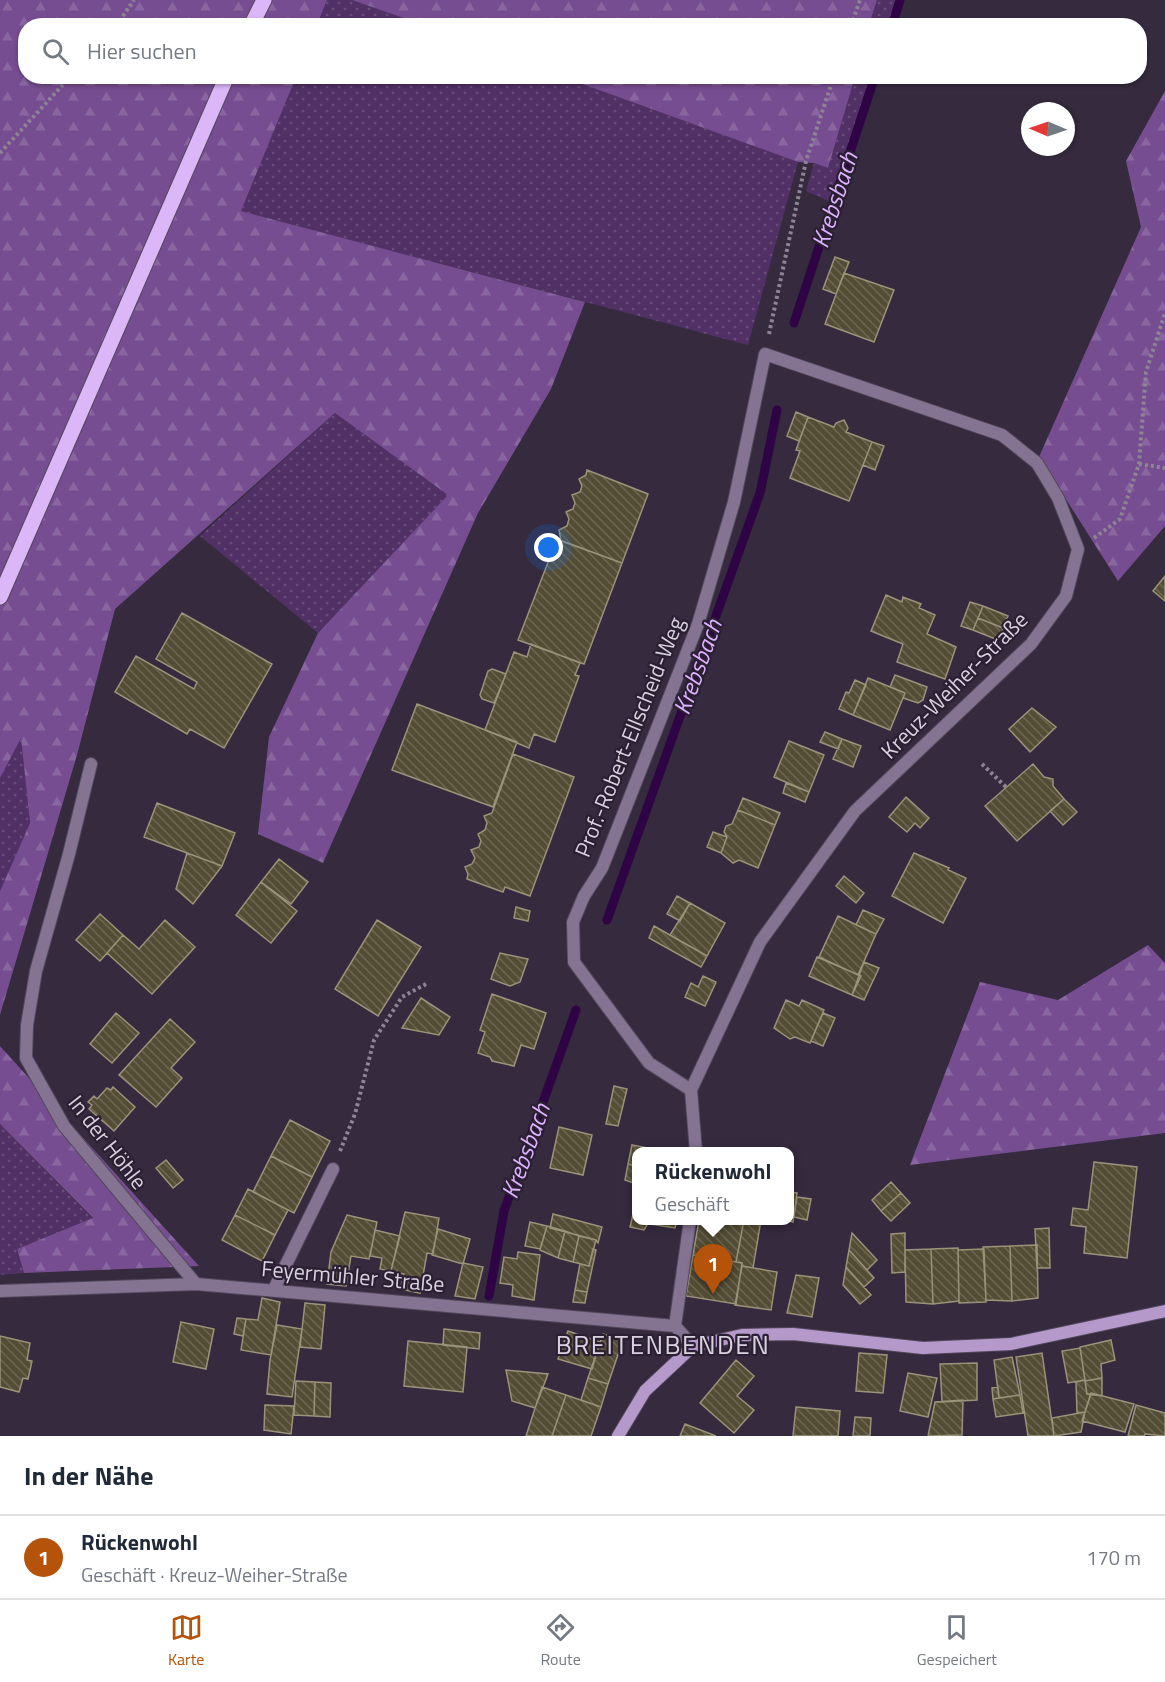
<!DOCTYPE html>
<html lang="de">
<head>
<meta charset="utf-8">
<style>
  :root { --surface:#fff; --page:#f6f6f7; --text:#1f2937; --muted:#747a83; --line:#e0e1e3; --accent:#b45309 }
  body { margin:0; font-family:"Titillium Web",sans-serif; background:var(--page); color:var(--text) }
  .compass { position:absolute; left:1021px; top:102px; width:54px; height:54px; border-radius:50%; background:var(--surface); box-shadow:0 2px 4px #0004; rotate:272deg }
  .you { position:absolute; left:549px; top:548px; width:21px; height:21px; margin:-15px; border:4px solid #fff; border-radius:50%; background:#1a73e8; box-shadow:0 0 0 9px #1a73e833 }
  .badge { display:grid; place-items:center; width:39px; height:39px; border-radius:50%; background:var(--accent); color:#fff; font-size:20px; font-weight:700 }
  .pin { position:absolute; translate:-50% -50px; filter:drop-shadow(0 2px 3px #0008) }
  .pin::after { content:''; position:absolute; top:32px; width:21px; height:18px; background:inherit; clip-path:polygon(0 0,100% 0,50% 100%) }
  .popup { position:absolute; left:632px; top:1147px; width:162px; height:78px; box-sizing:border-box; display:grid; place-content:center; border-radius:12px; background:var(--surface); filter:drop-shadow(0 2px 4px #0005); font-size:20px; white-space:nowrap; color:var(--muted) }
  .popup b { font-size:22px; color:var(--text) }
  .popup::after { content:''; position:absolute; left:50%; top:100%; margin-left:-12px; border:12px solid transparent; border-top-color:var(--surface) }
  .list { margin:0; padding:0; list-style:none }
  h2 { display:flex; justify-content:space-between; align-items:center; height:78px; margin:0; padding:0 24px; font-size:26px }
  h2 small { font-size:20px; font-weight:400; color:var(--muted) }
  .list li { display:grid; grid-template-columns:39px 1fr auto; gap:18px; align-items:center; box-sizing:border-box; height:84px; padding:0 24px; border-top:2px solid var(--line) }
  .list b { display:block; font-size:22px; white-space:nowrap }
  .list p { margin:0; font-size:20px; white-space:nowrap; color:var(--muted) }
  .list em { font-size:20px; font-style:normal; color:var(--muted) }
  .icon { flex:none; width:33px; height:33px; fill:none; stroke:currentColor; stroke-width:2; stroke-linecap:round; stroke-linejoin:round }
  .map { position:relative; flex:none; width:1165px; height:1436px; overflow:hidden }
  .search { position:absolute; background:var(--surface); box-shadow:0 2px 4px #0004; left:18px; right:18px; top:18px; height:66px; display:flex; align-items:center; gap:15px; box-sizing:border-box; padding:0 21px; border-radius:24px; color:var(--muted); font-size:22px }
  .sheet { height:162px; background:var(--surface) }
  nav { display:flex; justify-content:space-around; align-items:center; box-sizing:border-box; height:84px; border-top:2px solid var(--line); background:var(--surface); font-size:16px; color:var(--muted) }
  nav a { display:grid; justify-items:center; gap:3px }
  nav .on { color:var(--accent) }
  .map>svg:first-child { display:block }
  .grass { fill:url(#grass-dots) }
  .forest { fill:url(#forest-firs) }
  .lines { fill:none; stroke-linecap:round; stroke-linejoin:round }
  .stream { stroke:#2f0445; stroke-width:9 }
  .building { fill:url(#building-back-hatch); stroke:#9b9379; stroke-width:1.5 }
  .lane-casing { stroke:#52485b; stroke-width:14 }
  .street-casing { stroke:#52485b; stroke-width:14 }
  .secondary-casing { stroke:#52485b; stroke-width:14 }
  .primary-casing { stroke:#52485b; stroke-width:17 }
  .path { stroke:#8d8494; stroke-width:4; stroke-dasharray:3 3; stroke-linecap:butt }
  .lane { stroke:#857392; stroke-width:12 }
  .street { stroke:#857392; stroke-width:12 }
  .secondary { stroke:#b699cb; stroke-width:12 }
  .primary { stroke:#dbb7f7; stroke-width:15 }
  .labels { text-anchor:middle; stroke-width:4.5; stroke-linejoin:round; paint-order:stroke }
  .street-label { font-size:22px; fill:#d8d1de; stroke:#2b2033 }
  .water-label { font-size:24px; font-style:italic; fill:#deb2fe; stroke:#2b2033 }
  .quarter-label { font-size:26px; letter-spacing:1.5px; fill:#d8d1de; stroke:#2b2033 }
</style>
</head>
<body>
<div class="map">
<svg width="1165" height="1436" viewBox="0 0 1165 1436">
  <defs>
    <pattern id="grass-dots" width="8" height="8" patternUnits="userSpaceOnUse" patternTransform="scale(1.5)"><rect width="8" height="8" fill="#513066"/><path d="M2 2h.1M6 6h.1" fill="none" stroke="#694d7b" stroke-width="1.8" stroke-linecap="round"/></pattern>
    <pattern id="forest-firs" width="22" height="20" patternUnits="userSpaceOnUse" patternTransform="scale(1.5)"><rect width="22" height="20" fill="#764d91"/><path d="M5 1l3.5 6h-7zM16 11l3.5 6h-7z" fill="#8966a0"/></pattern>
    <pattern id="building-back-hatch" width="6" height="6" patternUnits="userSpaceOnUse" patternTransform="scale(1.5)"><rect width="6" height="6" fill="#544d35"/><path d="M-1 5l2 2M0 0l6 6M5-1l2 2" fill="none" stroke="#6c6652"/></pattern>
  </defs>
  <rect width="100%" height="100%" fill="#352a3e"/>
  <path class="grass" d="M327 0H352L423 25 317 26Z
    M877 0H902L894 25H869Z
    M296 77H563L798 162 748 345 241 211Z
    M855 77H878L838 205 806 191 814 163 828 168Z
    M335 413 449 495 318 633 200 536Z
    M21 737 30 823 0 891V778Z
    M0 1124 93 1219 17 1249 24 1273 0 1275Z"/>
  <path class="forest" d="M0 0H327L317 25 26 26V76L296 77 241 211 585 302 551 389 478 513 323 863 258 834 269 737 318 633 448 495 335 413 115 609 77 755 0 1015V891L30 823 21 738 0 778Z
    M352 0H877L869 25H423Z
    M563 77 855 76V77L828 168 814 163 798 162Z
    M1165 91V526L1118 581 1039 457 1141 227 1126 161Z
    M1148 945 1165 963V1133L910 1165 980 982 1058 1000Z
    M0 1046 199 1266 24 1273 17 1249 93 1218 0 1124Z"/>
  <g class="lines">
    <path class="stream" d="M892 26 900 0
      M794 323 875 76
      M607 920 760 493 777 410
      M489 1296 504 1211 576 1010"/>
  </g>
  <path class="building" d="M835 257 849 262 836 294 823 289Z
    M844 273 894 290 874 342 825 324Z
    M796 412 808 417 799 441 787 436Z
    M808 417 834 427 836 423 844 420 848 428 846 432 872 442 849 501 790 478 800 451 796 450Z
    M872 442 884 446 875 470 863 465Z
    M587 470 648 494 622 563 561 541 559 530 567 526 569 519 566 512 573 509 575 503 572 495 580 492 582 486 579 479 586 475Z
    M557 539 622 563 584 664 518 640Z
    M1165 576V601L1153 591Z
    M886 595 902 602 903 597 921 604 919 608 935 615 927 634 956 647 945 679 897 662 903 644 871 631Z
    M970 602 983 606 973 630 961 626Z
    M983 606 1008 616 1003 628 978 618Z
    M182 613 272 664 224 748 190 729 187 734 115 692 136 656 194 689 197 682 156 659Z
    M978 618 1003 628 998 640 973 630Z
    M531 644 580 663 575 675 579 676 555 742 534 734 529 748 485 730 514 652 527 657Z
    M492 669 506 674 494 703 482 699 480 695 488 671Z
    M895 675 927 687 923 700 918 703 903 698 905 693 890 687Z
    M868 678 905 693 890 730 853 715Z
    M855 680 866 685 853 715 839 709 846 692 849 693Z
    M417 704 517 742 493 807 392 770Z
    M1032 708 1056 727 1030 752 1009 729Z
    M825 732 842 739 838 749 820 742Z
    M842 739 861 746 853 767 833 759Z
    M789 741 824 755 809 792 774 777Z
    M513 754 574 777 530 896 505 887 503 892 467 879 468 874 465 867 472 864 475 858 471 850 479 847 481 841 478 834 485 830 487 823 484 816 492 813Z
    M1033 764 1044 777 1053 779V786L1064 799 1017 841 985 806Z
    M786 783 809 792 805 802 783 793Z
    M906 797 929 818 920 828 915 823 907 832 889 817Z
    M743 798 780 813 775 825 738 810Z
    M1064 799 1077 812 1063 825 1050 811Z
    M157 803 235 833 222 866 144 837Z
    M738 810 775 825 758 868 739 860 733 863 721 853 727 837 724 832 726 826 732 824Z
    M713 832 727 837 721 853 707 847Z
    M187 853 222 866 193 904 176 889Z
    M914 853 949 868 948 870 966 878 943 923 892 896Z
    M279 859 308 882 291 904 261 882Z
    M844 876 864 893 856 903 836 886Z
    M261 882 297 911 271 943 236 915Z
    M677 896 690 903 680 921 667 914Z
    M690 903 725 923 707 956 670 935Z
    M516 907 530 911 528 921 514 918Z
    M863 910 884 919 876 934 856 925Z
    M100 914 123 935 100 961 76 940Z
    M838 916 876 934 858 975 819 957Z
    M165 920 195 947 152 994 107 953 123 935 139 949Z
    M377 920 421 947 378 1016 335 989Z
    M654 926 707 956 701 967 649 938Z
    M500 953 528 959 520 982 510 986 491 979Z
    M817 957 861 976 852 995 809 976Z
    M864 962 879 968 864 1000 852 995Z
    M703 976 716 982 705 1006 685 997 691 983 698 987Z
    M492 994 546 1013 534 1049 521 1045 514 1066 492 1061 490 1057 478 1053 485 1032 480 1030Z
    M421 998 450 1017 439 1035 402 1028Z
    M786 1000 799 1006 802 1000 824 1010 810 1043 795 1037 790 1039 774 1028Z
    M116 1013 139 1033 112 1063 90 1044Z
    M823 1013 835 1018 823 1046 811 1041Z
    M170 1019 195 1042 171 1068 182 1078 156 1107 119 1075Z
    M614 1086 627 1089 618 1126 606 1124Z
    M113 1087 135 1107 114 1131 89 1109 92 1105 88 1102 94 1096 97 1099 107 1088 111 1090Z
    M290 1120 330 1141 312 1177 271 1156Z
    M559 1127 592 1135 583 1175 550 1168Z
    M632 1145 658 1150 636 1152V1166L628 1164Z
    M271 1156 312 1177 294 1213 253 1192Z
    M166 1160 183 1180 173 1188 156 1168Z
    M1094 1162 1137 1167 1127 1258 1084 1253 1086 1227 1071 1225 1073 1208 1088 1210Z
    M628 1164 636 1166V1184L625 1180Z
    M891 1182 901 1193 881 1211 872 1200Z
    M248 1189 288 1210 275 1235 235 1215Z
    M789 1192 797 1193 793 1222 785 1220H789Z
    M901 1193 910 1203 891 1221 881 1211Z
    M797 1197 811 1199 807 1220 794 1217Z
    M636 1202V1220H650L644 1230 630 1227Z
    M405 1212 439 1218 433 1254 427 1253 420 1293 400 1289 404 1274 391 1271Z
    M553 1214 602 1227 598 1243 596 1240 550 1228Z
    M235 1215 275 1235 262 1261 222 1240Z
    M347 1215 377 1222 369 1259 351 1256 346 1286 327 1284 331 1252Z
    M650 1220H677L675 1228 649 1224Z
    M699 1220H744L736 1262 693 1255Z
    M744 1220H761L753 1268 742 1266V1263L736 1262Z
    M530 1222 547 1226 540 1249 525 1246Z
    M547 1226 565 1231 558 1258 540 1250Z
    M1049 1228 1050 1268H1037L1035 1229Z
    M438 1229 470 1239 463 1264 432 1255Z
    M375 1230 400 1236 391 1271 380 1269 382 1258 370 1256Z
    M565 1231 579 1236 573 1262 558 1258Z
    M852 1233 877 1260 867 1270 849 1250Z
    M905 1233V1272L892 1273 891 1234Z
    M579 1236 596 1240 589 1266 573 1262Z
    M1037 1245 1038 1298 1012 1301 1010 1246Z
    M1010 1246 1012 1301 986 1300 983 1247Z
    M958 1248 959 1301 933 1304 931 1249Z
    M593 1249 596 1250 587 1292 575 1290 580 1264 589 1266Z
    M931 1249 933 1304 906 1302 905 1250Z
    M984 1249 986 1302 959 1303 958 1250Z
    M849 1250 874 1278 864 1287 846 1267Z
    M518 1252 540 1255 534 1300 512 1296 513 1285 500 1283 504 1257 517 1259Z
    M693 1255 742 1263 736 1304 686 1296Z
    M463 1263 483 1267 475 1299 455 1296Z
    M742 1266 777 1272 771 1310 735 1305Z
    M846 1267 871 1295 860 1304 843 1285Z
    M796 1275 819 1278 812 1317 787 1313Z
    M575 1290 587 1292 585 1303 573 1302Z
    M262 1298 280 1302 271 1355 241 1350 246 1319 258 1320Z
    M305 1303 325 1305 321 1349 300 1347Z
    M237 1318 246 1319 243 1336 234 1334Z
    M181 1322 214 1329 206 1369 173 1362Z
    M277 1325 302 1329 292 1397 267 1394 270 1360Z
    M444 1329 480 1333 479 1349 443 1345Z
    M568 1331 600 1342 592 1369 558 1359Z
    M603 1334 623 1340 608 1384 588 1378Z
    M0 1336 30 1343 27 1360 32 1361 28 1379 23 1378 19 1392 0 1387Z
    M1111 1340 1115 1360 1101 1364 1102 1378 1085 1381 1080 1347Z
    M408 1341 467 1347 463 1392 404 1386Z
    M1080 1348 1085 1380 1068 1383 1062 1351Z
    M859 1353 887 1355 883 1393 856 1391Z
    M1042 1353 1054 1436H1028L1016 1357Z
    M1012 1357 1020 1395 999 1398 994 1360Z
    M736 1360 754 1376 737 1396 754 1410 734 1433 700 1403Z
    M977 1363V1400L942 1402 940 1364Z
    M506 1370 548 1374 535 1408 512 1401Z
    M908 1373 937 1378 928 1417 900 1411Z
    M588 1378 608 1384 601 1407 581 1400Z
    M1102 1378V1396L1087 1394 1085 1381Z
    M1085 1380 1087 1394H1091L1085 1412 1077 1413 1076 1382Z
    M296 1381 315 1382 314 1416 294 1415Z
    M315 1382 331 1383 330 1417 314 1416Z
    M542 1387 566 1395 552 1436H526Z
    M998 1387 999 1398 993 1399 992 1388Z
    M1091 1393 1134 1404 1125 1432 1082 1421Z
    M566 1395 601 1407 591 1436H552Z
    M1020 1395 1023 1413 996 1417 993 1399Z
    M963 1400 962 1435 928 1436 935 1402Z
    M265 1405 294 1406 291 1434 264 1430Z
    M1136 1405 1165 1413V1436L1145 1434 1144 1436H1128Z
    M796 1407 840 1411 838 1436H793Z
    M1085 1412 1081 1432 1054 1436 1052 1418Z
    M855 1417 871 1418 870 1436H853Z
    M685 1424 716 1436H680Z"/>
  <g class="lines">
    <defs>
      <path id="lane" d="M91 764 69 854 36 971 27 1025 26 1058 64 1126 196 1284
        M274 1289 333 1169"/>
      <path id="street" d="M691 1090 649 1063 574 962 573 922 584 896 602 868 698 624 734 502 765 354 1002 435 1037 463 1058 498 1078 549 1066 596 1031 644 855 811 760 942 691 1090 696 1152
        M0 1291 196 1284 675 1326 693 1346
        M675 1326 690 1220"/>
      <path id="secondary" d="M618 1436 645 1391 693 1346 742 1335 793 1334 923 1348 1011 1344 1165 1311"/>
      <path id="primary" d="M251 26 264 0
        M0 597 227 76"/>
    </defs>
    <use href="#lane" class="lane-casing"/>
    <use href="#street" class="street-casing"/>
    <use href="#secondary" class="secondary-casing"/>
    <use href="#primary" class="primary-casing"/>
    <path class="path" d="M116 26 134 0
      M851 26 860 0
      M0 153 71 76
      M769 334 806 161 834 76
      M1139 464 1165 468
      M1094 538 1120 519 1139 464 1146 372 1165 313
      M982 764 1006 787
      M340 1151 355 1114 374 1040 402 997 426 984"/>
    <use href="#lane" class="lane"/>
    <use href="#street" class="street"/>
    <use href="#secondary" class="secondary"/>
    <use href="#primary" class="primary"/>
  </g>
  <g class="labels">
    <g class="street-label">
      <text transform="translate(954 685) rotate(-45)" y="8">Kreuz-Weiher-Straße</text>
      <text transform="translate(629 737) rotate(-68)" y="8">Prof.-Robert-Ellscheid-Weg</text>
      <text transform="translate(108 1142) rotate(52)" y="8">In der Höhle</text>
      <text transform="translate(353 1276) rotate(5)" y="8">Feyermühler Straße</text>
    </g>
    <g class="water-label">
      <text transform="translate(835 200) rotate(-72)" y="8">Krebsbach</text>
      <text transform="translate(698 667) rotate(-70)" y="8">Krebsbach</text>
      <text transform="translate(526 1151) rotate(-70)" y="8">Krebsbach</text>
    </g>
    <g class="quarter-label">
      <text x="663" y="1354">BREITENBENDEN</text>
    </g>
  </g>
</svg>
<svg class="compass" viewBox="-18 -18 36 36"><path d="M0-13l5 13h-10z" fill="#e53935"/><path d="M0 13l5-13h-10z" fill="#747a83"/></svg>
<div class="you"></div>
<div class="pin badge" style="left:713px;top:1294px">1</div>
<div class="popup"><b>Rückenwohl</b>Geschäft</div>
<div class="search"><svg class="icon" aria-label="search" viewBox="0 0 24 24"><circle cx="10" cy="10" r="6"/><path d="M15 15l6 6"/></svg>Hier suchen</div>
</div>
<section class="sheet">
<h2>In der Nähe<small></small></h2>
<ul class="list">
<li><span class="badge">1</span><div><b>Rückenwohl</b><p>Geschäft · Kreuz-Weiher-Straße</p></div><em>170 m</em></li>
</ul>
</section>
<nav>
<a class="on"><svg class="icon" aria-label="map" viewBox="0 0 24 24"><path d="M3 6l6-2 6 2 6-2v14l-6 2-6-2-6 2zM9 4v14M15 6v14"/></svg>Karte</a>
<a><svg class="icon" aria-label="directions" viewBox="0 0 24 24"><path d="M12 3l9 9-9 9-9-9zM9 14v-3h6M13 9l2 2-2 2"/></svg>Route</a>
<a><svg class="icon" aria-label="saved" viewBox="0 0 24 24"><path d="M7 4h10v16l-5-4-5 4z"/></svg>Gespeichert</a>
</nav>
</body>
</html>
